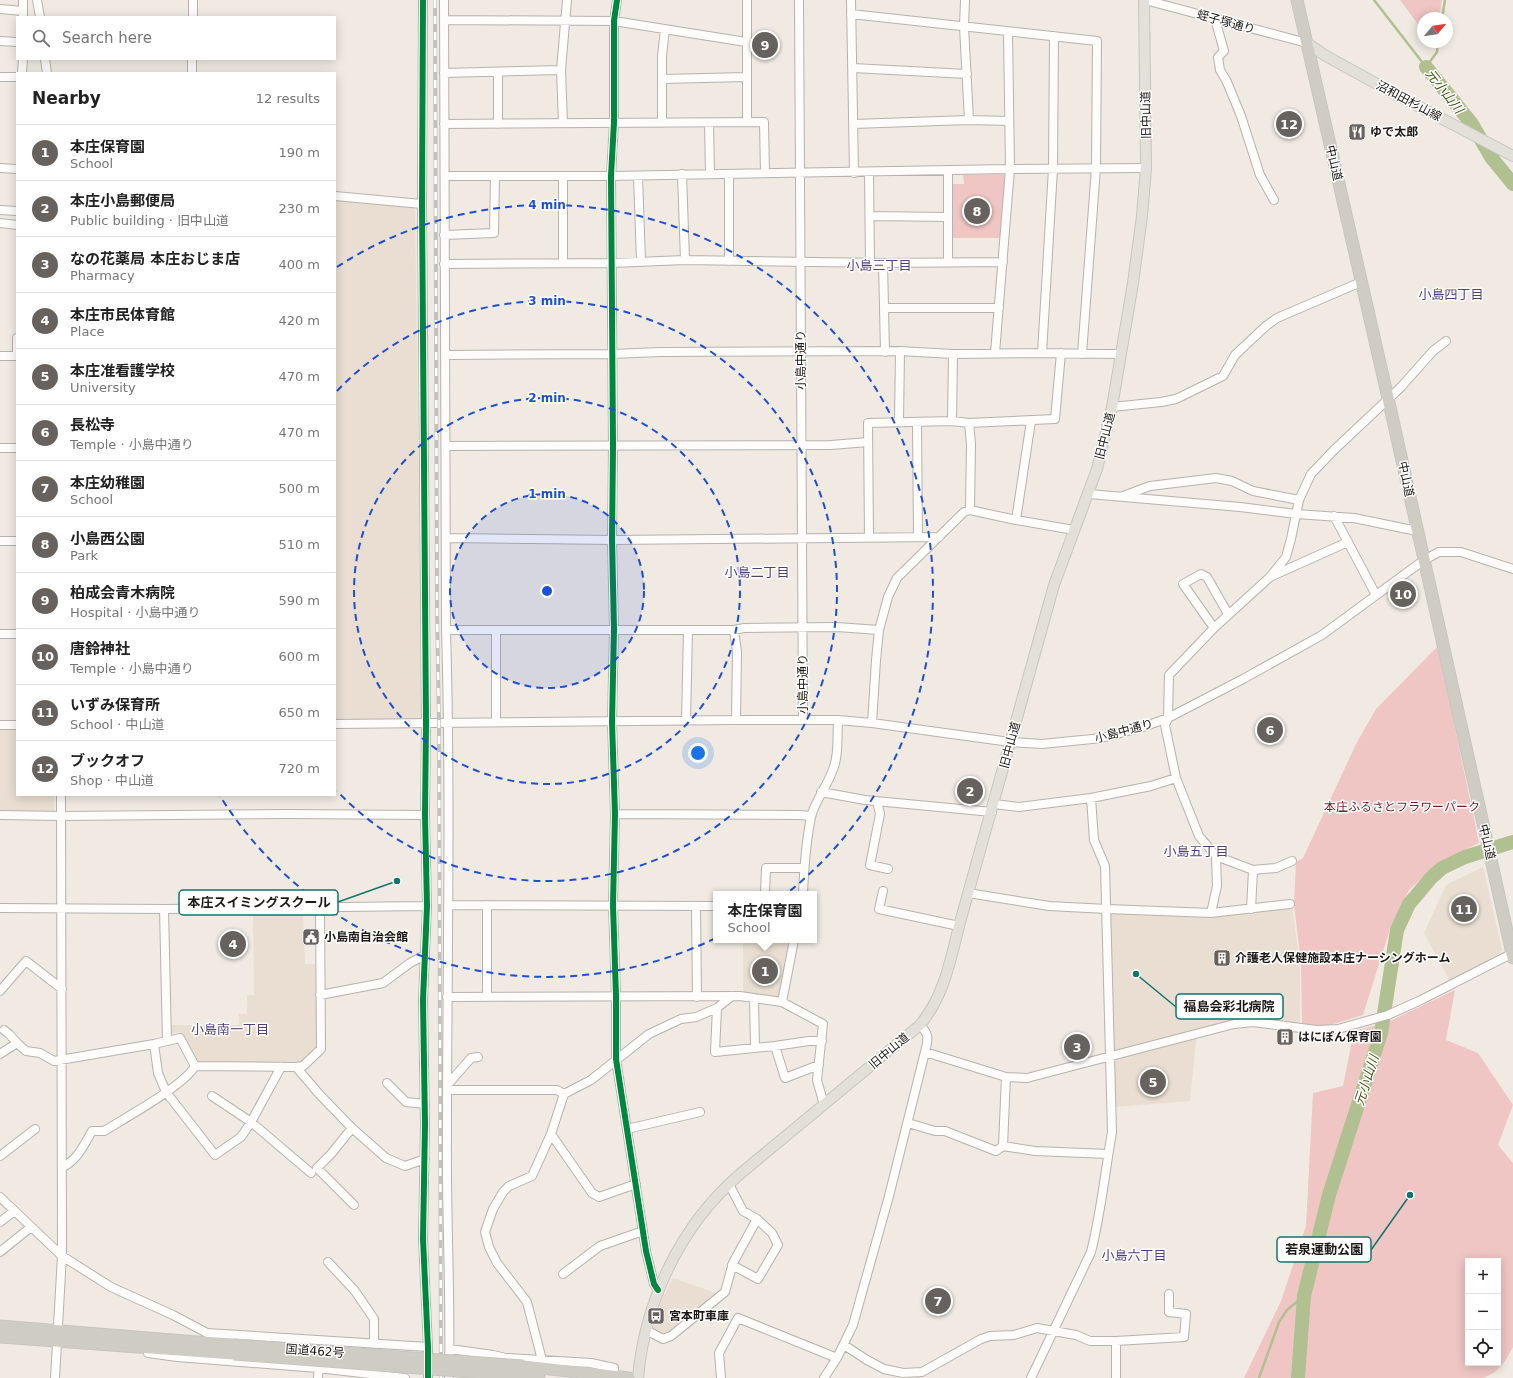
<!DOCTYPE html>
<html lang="en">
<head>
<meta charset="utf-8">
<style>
  :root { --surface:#fff; --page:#f6f6f6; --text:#222; --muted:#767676; --line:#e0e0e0; --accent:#67625d }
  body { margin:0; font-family:"DejaVu Sans","Noto Sans JP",sans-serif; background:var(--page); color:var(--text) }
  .controls { position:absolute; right:12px; bottom:12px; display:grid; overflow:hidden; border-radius:0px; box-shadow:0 2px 10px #0003 }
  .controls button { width:36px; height:36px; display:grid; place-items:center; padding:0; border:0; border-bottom:1px solid var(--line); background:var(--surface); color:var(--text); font:20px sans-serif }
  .compass { position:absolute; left:1417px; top:12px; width:36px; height:36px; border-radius:50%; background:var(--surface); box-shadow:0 2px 10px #0003; rotate:61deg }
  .you { position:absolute; left:698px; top:753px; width:14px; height:14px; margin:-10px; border:3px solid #fff; border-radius:50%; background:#1a73e8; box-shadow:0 0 0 6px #1a73e833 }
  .badge { display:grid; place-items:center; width:26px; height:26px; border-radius:50%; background:var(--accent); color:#fff; font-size:13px; font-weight:700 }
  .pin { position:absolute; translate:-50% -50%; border:2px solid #fff; box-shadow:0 1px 4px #0006 }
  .popup { position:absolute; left:713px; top:891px; width:104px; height:52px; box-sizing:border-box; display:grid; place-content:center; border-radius:0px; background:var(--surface); filter:drop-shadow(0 1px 3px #0005); font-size:13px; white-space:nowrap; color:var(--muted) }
  .popup b { font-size:15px; color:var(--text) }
  .popup::after { content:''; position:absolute; left:50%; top:100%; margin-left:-8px; border:8px solid transparent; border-top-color:var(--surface) }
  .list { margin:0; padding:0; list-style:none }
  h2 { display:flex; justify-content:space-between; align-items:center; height:52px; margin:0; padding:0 16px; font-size:17px }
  h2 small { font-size:13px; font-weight:400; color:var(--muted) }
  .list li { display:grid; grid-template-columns:26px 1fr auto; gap:12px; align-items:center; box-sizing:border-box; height:56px; padding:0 16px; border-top:1px solid var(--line) }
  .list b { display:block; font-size:15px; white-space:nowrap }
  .list p { margin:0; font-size:13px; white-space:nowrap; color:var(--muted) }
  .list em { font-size:13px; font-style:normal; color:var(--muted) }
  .icon { flex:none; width:22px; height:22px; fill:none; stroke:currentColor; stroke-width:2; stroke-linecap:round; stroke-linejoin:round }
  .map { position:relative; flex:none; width:1513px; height:1378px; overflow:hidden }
  .search { position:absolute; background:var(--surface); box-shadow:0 2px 10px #0003; left:16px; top:16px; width:320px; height:44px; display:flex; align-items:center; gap:10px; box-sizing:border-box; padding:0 14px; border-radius:0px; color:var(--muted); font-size:15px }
  .panel { position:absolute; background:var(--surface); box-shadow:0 2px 10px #0003; left:16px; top:72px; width:320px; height:724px; border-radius:0px }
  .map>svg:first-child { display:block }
  .built { fill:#e9ded1 }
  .green { fill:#efc6c4; fill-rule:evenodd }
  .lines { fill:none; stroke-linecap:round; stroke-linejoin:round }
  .stream { stroke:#b0c091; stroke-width:2.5 }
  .river { stroke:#b0c091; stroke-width:14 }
  .minor-casing { stroke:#b6b2ad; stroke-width:10 }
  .major-casing { stroke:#c8c5c1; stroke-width:12 }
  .highway-casing { stroke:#c8c5c1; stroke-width:13 }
  .minor { stroke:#fdfcfb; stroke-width:8 }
  .major { stroke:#e2e0d9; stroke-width:10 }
  .highway { stroke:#cfcdc3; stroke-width:11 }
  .rail-casing { stroke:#c2c1bf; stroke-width:4 }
  .rail { stroke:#fff; stroke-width:2.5; stroke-dasharray:8; stroke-linecap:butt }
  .highway-bridge-casing { stroke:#c8c5c1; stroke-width:13; stroke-linecap:butt }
  .highway-bridge { stroke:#cfcdc3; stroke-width:11 }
  .cycleway-casing { stroke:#fff; stroke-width:8 }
  .cycleway { stroke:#00873e; stroke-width:6 }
  .ring { fill:none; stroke:#1d4ed8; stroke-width:2; stroke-dasharray:7 5 }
  .labels { text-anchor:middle; stroke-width:3; stroke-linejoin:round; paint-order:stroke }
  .street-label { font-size:12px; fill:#1d1915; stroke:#fff }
  .poi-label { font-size:12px; font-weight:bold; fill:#1d1915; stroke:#fff; text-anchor:start }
  .park-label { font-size:12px; fill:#741c28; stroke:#fff }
  .water-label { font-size:13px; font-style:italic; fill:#3f5610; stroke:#fff }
  .neighbourhood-label { font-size:13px; fill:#513e7b; stroke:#fff }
  .centre { fill:#1d4ed8; stroke:#fff; stroke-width:2 }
  .ring-label { font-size:12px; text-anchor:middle; font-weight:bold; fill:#1d4ed8; stroke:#fff; stroke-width:3; stroke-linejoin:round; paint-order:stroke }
  .leader { fill:none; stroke:#0f766e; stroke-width:1.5 }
  .callout-dot { fill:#0f766e; stroke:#fff; stroke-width:1.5 }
  .callout { fill:#fff; stroke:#0f766e; stroke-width:1.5 }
  .callout-label { font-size:13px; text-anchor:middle; font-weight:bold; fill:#1d1915 }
</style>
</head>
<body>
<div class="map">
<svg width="1513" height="1378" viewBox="0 0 1513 1378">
  <rect width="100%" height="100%" fill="#f0eae3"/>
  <path class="built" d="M335 200 412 206 415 210 422 720 335 719Z
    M0 730H17V795H54V812L0 813Z
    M1483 867 1502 950 1499 954 1450 981 1424 933 1446 885Z
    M1292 906 1300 964V1024L1261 1018 1232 1021 1113 1053 1110 914 1112 911 1205 916Z
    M253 913H303L305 964H315L318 1048 302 1064 199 1063 195 1059 188 1043 180 1032 172 1033 169 1025H239V1014H247V995H254Z
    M743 940H792L781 999 743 992Z
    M1195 1038 1196 1040 1190 1101 1114 1107V1063L1116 1059Z
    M673 1278 719 1294 688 1323 664 1336 652 1331 663 1297Z"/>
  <path class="green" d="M1400 0H1442L1439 18H1423V31Z
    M1003 174 1006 178 1000 238H951V184H964L963 175Z
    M1438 646 1479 843 1461 852 1431 870 1409 890 1390 929 1363 1015 1327 1026 1302 1025 1301 963 1294 904 1296 862 1303 858 1356 744 1376 709Z
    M1455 990 1446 1040 1478 1053 1513 1105 1498 1145 1513 1163V1347C1504 1363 1500 1372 1483 1378H1244L1281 1301 1306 1226 1313 1093 1343 1086 1354 1031 1388 1022ZM1468 1261H1498V1363H1468Z"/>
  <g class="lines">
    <path class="stream" d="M1374 0 1426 67 1437 52 1438 42
      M1442 18 1445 0
      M1259 1378 1279 1322 1287 1310 1304 1296"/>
    <path class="river" d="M1426 67 1472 124 1491 157 1513 184
      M1298 1378 1304 1296 1329 1195 1381 1033 1397 930 1409 904 1431 878 1442 868 1465 857 1513 842"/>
    <defs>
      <path id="minor" d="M37 0 40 17
        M423 0 422 204 426 724 425 815 427 906 423 1000 425 1124 423 1239 428 1347V1378
        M444 0 446 630C451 798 447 966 447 1134 446 1215 451 1297 449 1378
        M617 0 614 21V122L611 176 613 446 612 540 614 629 612 722 615 814 613 905 616 996V1059L646 1251 654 1284 658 1290
        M747 0V122
        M799 0 803 720
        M851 0 854 173
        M965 0 964 27 969 120
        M1145 0 1307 43
        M0 9 23 11
        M851 14 1097 41 1096 168 1082 354
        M23 17V0
        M193 17V0
        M1215 19 1224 51 1218 57 1220 70 1227 82 1241 116 1260 175 1274 200
        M445 20 614 21 746 42
        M0 41 17 42
        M45 59 47 73
        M853 68 967 74
        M22 73 23 59
        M192 73V59
        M444 73 561 70
        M0 77H17
        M662 79 746 77
        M563 123 561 70 567 0
        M662 123V56L665 29
        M709 123 710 174
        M444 124 764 122 765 173
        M498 124V72
        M853 124 969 120 1009 121
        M0 168 17 169
        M948 171V262
        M869 172 870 263
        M682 174 685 260
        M729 174V261
        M445 176H611L1010 169 1146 168
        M638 176 641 261
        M335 196 422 204
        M0 210 17 211
        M870 216 947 217
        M0 223 17 225
        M444 235 494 233 495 176
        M563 263V176
        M883 263 885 352
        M444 264 612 263 685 260 883 263 1003 262
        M884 308H999
        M995 353 1010 169 1008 32
        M1042 353 1053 169 1054 36
        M445 355 612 354 660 352 900 351 953 354 1042 353 1121 354
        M0 356H17
        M17 356V338
        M1112 407 1161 402 1176 399 1223 376 1235 355 1266 326 1277 318 1361 282
        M899 421 900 351
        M952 421 953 354
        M917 422 918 537
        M969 423 971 444 970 510
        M446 446 831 445 868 442
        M0 448H17
        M1089 494 1240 507 1296 514 1354 518 1417 531
        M1123 496 1150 486 1216 478 1232 481 1253 491 1299 500
        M1334 516 1376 595
        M1016 520 1031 421
        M869 537 868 423 952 421 969 423 1055 419 1061 353
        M446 538 614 540 939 537
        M0 541H17
        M1272 576 1348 542
        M1214 628 1183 584 1201 574 1207 577 1228 614
        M446 630H734L744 628 837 627 879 630
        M496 630V722
        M734 630 737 652 736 720
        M0 634H17
        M686 721 688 630
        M872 723 876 660 879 630 888 597 897 578 964 512 970 510 1016 520 1074 530
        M335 724 736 720H838L872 723 1010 742 1042 744 1102 738 1143 727 1168 718 1243 679 1322 635 1424 560 1439 552H1461L1513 569
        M0 725H17
        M821 792 865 800 992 812
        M877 801 880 814 870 865 888 869
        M994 804 1019 807 1091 798 1151 786 1176 778
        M615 814 799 815 811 816
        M0 815 61 816 287 814 425 815
        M1292 861 1276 868 1253 870 1216 856 1199 836 1176 778 1165 725 1168 718 1169 675 1214 628 1270 577 1286 557 1291 539 1299 500 1311 474 1334 450 1401 387 1433 351 1446 341
        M883 891 879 909 959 926
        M968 893 1049 906 1107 909 1211 913 1290 904
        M765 894 766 868H804
        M803 894C804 869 806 842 811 817 815 801 826 788 832 772 839 757 837 737 838 720
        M448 905 716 906
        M487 905V997
        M696 906 697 997
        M0 908 164 909 427 906
        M164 909 167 1041
        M1251 909 1253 870
        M1211 913 1217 886 1216 856
        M0 991 26 961 62 989
        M320 995 383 983 410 963 425 955
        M447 997 740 996 782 1002 823 1024 817 1080 824 1105
        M754 998 755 1048
        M782 1002 794 940
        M717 1008 715 1052 775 1046 809 1041H822
        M4 1030 9 1034 17 1043
        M154 1044 158 1073 166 1092 215 1155 241 1137 251 1122 281 1067
        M775 1046 785 1078 819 1065
        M925 1052 1006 1077 1027 1078 1234 1024 1253 1022 1317 1030 1338 1029 1388 1015 1421 1000 1513 953
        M0 1054 17 1043 26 1051 40 1053 54 1061 154 1044 180 1038 195 1066 296 1067 303 1066 321 1049 320 908
        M296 1067 320 1095 352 1128 386 1158 405 1166 425 1159
        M387 1083 406 1102 425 1104
        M447 1083 450 1082 471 1058 478 1057
        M447 1090H557L564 1094
        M212 1096 251 1122 311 1173
        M908 1123 935 1131H945L996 1151 1003 1146 1006 1077
        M352 1128 331 1154 317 1168 354 1205
        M627 1129 700 1112
        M551 1134 592 1193 599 1197 636 1184
        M1003 1146 1035 1151 1108 1154
        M0 1156 35 1129
        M63 1167C78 1159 84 1145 92 1131H104C125 1118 185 1085 195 1066
        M0 1197 62 1256 111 1287 173 1315 207 1333 428 1347
        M0 1222 14 1211
        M0 1252 31 1227
        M328 1262 355 1291 374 1319V1344
        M732 1265 758 1279 778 1245 772 1233 757 1219
        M563 1274 600 1246 643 1231
        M646 1330 663 1339 671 1336 725 1292 733 1263 757 1219 743 1211 729 1184
        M1116 1341 1184 1337 1186 1314 1169 1312V1294
        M844 1345 867 1360 884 1369 903 1373 922 1372 981 1339 990 1336 1014 1335 1037 1328 1076 1335 1090 1341H1116V1378
        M450 1349 493 1355 506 1358 591 1363 614 1368 613 1375
        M148 1353 177 1357 318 1368 405 1378
        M542 1360 527 1302 497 1263 489 1247 485 1232 493 1209 503 1192 509 1186 532 1176 551 1134 564 1094 591 1080 649 1034 681 1019 696 1017 717 1008 732 996
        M55 1378 62 1256 61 795
        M318 1378 319 1363
        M721 1378 719 1353 738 1318 837 1358
        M824 1378 837 1358 853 1325 889 1196 925 1052C928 1039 930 1035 920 1025
        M1031 1378 1091 1252C1101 1213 1105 1172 1112 1132L1105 866 1094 840 1091 798"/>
      <path id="major" d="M1307 43 1326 56 1397 95 1513 156
        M638 1378C645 1300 681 1225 740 1174L920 1025C944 996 950 962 959 926L1054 585 1097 469 1112 407 1133 283 1142 216 1146 168 1144 0"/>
      <path id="highway" d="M1297 0 1388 398 1513 958
        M0 1326 234 1345
        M0 1337 234 1354
        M523 1366 629 1378
        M523 1376 539 1378"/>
    </defs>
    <use href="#minor" class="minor-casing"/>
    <use href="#major" class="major-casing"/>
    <use href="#highway" class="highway-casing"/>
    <use href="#minor" class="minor"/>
    <use href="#major" class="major"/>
    <use href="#highway" class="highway"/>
    <defs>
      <path id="rail" d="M435 0 437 611 439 723 441 1378"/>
    </defs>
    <use href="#rail" class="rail-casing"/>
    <use href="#rail" class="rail"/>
    <defs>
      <path id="highway-bridge" d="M234 1345 523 1366
        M234 1354 523 1376"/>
    </defs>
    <use href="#highway-bridge" class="highway-bridge-casing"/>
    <use href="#highway-bridge" class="highway-bridge"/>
    <defs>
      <path id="cycleway" d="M423 0 422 204 426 724 425 815 427 906 423 1000 425 1124 423 1239 428 1347V1378
        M617 0 614 21V122L611 176 613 446 612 540 614 629 612 722 615 814 613 905 616 996V1059L646 1251 654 1284 658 1290"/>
    </defs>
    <use href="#cycleway" class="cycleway-casing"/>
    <use href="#cycleway" class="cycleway"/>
  </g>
  <circle cx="547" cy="591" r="97" fill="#1d4ed8" fill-opacity=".12"/>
  <g class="ring">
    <circle cx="547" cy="591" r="97"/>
    <circle cx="547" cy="591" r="193"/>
    <path d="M337 391A290 290 0 1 1 337 791"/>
    <path d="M337 267A386 386 0 1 1 220 796"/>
  </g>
  <defs>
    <symbol id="restaurant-square" viewBox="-11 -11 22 22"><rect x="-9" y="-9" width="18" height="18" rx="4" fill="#67625d" stroke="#fff"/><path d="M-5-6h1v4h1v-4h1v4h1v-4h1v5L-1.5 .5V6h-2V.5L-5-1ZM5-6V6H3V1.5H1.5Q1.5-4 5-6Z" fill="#fff"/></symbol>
    <symbol id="civic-square" viewBox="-11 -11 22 22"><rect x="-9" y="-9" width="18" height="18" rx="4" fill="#67625d" stroke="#fff"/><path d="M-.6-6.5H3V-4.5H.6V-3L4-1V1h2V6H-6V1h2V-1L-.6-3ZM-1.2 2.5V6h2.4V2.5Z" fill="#fff"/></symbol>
    <symbol id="building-square" viewBox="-11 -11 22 22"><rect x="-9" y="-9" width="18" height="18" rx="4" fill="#67625d" stroke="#fff"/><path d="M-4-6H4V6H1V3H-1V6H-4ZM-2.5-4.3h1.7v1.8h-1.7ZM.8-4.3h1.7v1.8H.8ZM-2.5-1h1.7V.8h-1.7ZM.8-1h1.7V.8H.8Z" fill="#fff"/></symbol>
    <symbol id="bus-square" viewBox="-11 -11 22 22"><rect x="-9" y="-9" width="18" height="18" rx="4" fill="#67625d" stroke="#fff"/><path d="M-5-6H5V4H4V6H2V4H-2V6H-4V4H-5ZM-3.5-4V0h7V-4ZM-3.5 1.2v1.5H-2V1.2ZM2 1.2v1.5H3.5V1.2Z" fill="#fff"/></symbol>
  </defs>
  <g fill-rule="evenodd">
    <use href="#restaurant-square" x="1347" y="122" width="20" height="20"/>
    <use href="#civic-square" x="301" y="927" width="20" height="20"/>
    <use href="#building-square" x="1212" y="948" width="20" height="20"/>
    <use href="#building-square" x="1275" y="1027" width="20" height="20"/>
    <use href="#bus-square" x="646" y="1306" width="20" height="20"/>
  </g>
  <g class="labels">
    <g class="street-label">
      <text transform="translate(1226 22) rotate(15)" y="4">蛭子塚通り</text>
      <text transform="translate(1409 101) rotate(28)" y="4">沼和田杉山線</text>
      <text transform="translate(1146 115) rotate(-91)" y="4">旧中山道</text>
      <text transform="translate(1334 163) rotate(77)" y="4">中山道</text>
      <text transform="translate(801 360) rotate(-90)" y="4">小島中通り</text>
      <text transform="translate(1105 436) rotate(-76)" y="4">旧中山道</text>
      <text transform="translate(1406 479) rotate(78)" y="4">中山道</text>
      <text transform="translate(803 684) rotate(-90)" y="4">小島中通り</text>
      <text transform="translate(1124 731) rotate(-15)" y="4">小島中通り</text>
      <text transform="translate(1010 745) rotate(-75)" y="4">旧中山道</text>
      <text transform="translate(1487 842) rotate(77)" y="4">中山道</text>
      <text transform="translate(889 1051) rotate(-40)" y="4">旧中山道</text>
      <text transform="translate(315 1351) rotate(4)" y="4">国道462号</text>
    </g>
    <g class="poi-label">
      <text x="1370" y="136">ゆで太郎</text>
      <text x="324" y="941">小島南自治会館</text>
      <text x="1235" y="962">介護老人保健施設本庄ナーシングホーム</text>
      <text x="1298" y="1041">はにぽん保育園</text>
      <text x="669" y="1320">宮本町車庫</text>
    </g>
    <g class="park-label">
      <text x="1402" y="811">本庄ふるさとフラワーパーク</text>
    </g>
    <g class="water-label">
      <text transform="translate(1445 91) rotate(52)" y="5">元小山川</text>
      <text transform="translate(1366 1080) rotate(-72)" y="5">元小山川</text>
    </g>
    <g class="neighbourhood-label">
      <text x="879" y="270">小島三丁目</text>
      <text x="1451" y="299">小島四丁目</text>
      <text x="757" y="577">小島二丁目</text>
      <text x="1196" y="856">小島五丁目</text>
      <text x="230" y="1034">小島南一丁目</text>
      <text x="1134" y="1260">小島六丁目</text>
    </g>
  </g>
  <circle cx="547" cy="591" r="6" class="centre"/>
  <g class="ring-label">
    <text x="547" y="209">4 min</text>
    <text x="547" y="305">3 min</text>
    <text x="547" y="402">2 min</text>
    <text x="547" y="498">1 min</text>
  </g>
  <path class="leader" d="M397 881L338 902M1136 974L1176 1007M1410 1195L1371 1250"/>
  <g class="callout-dot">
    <circle cx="397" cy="881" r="4"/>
    <circle cx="1136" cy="974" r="4"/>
    <circle cx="1410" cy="1195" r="4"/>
  </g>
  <g class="callout">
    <rect x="179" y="890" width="159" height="25" rx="4"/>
    <rect x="1176" y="994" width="107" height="25" rx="4"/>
    <rect x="1277" y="1237" width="94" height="25" rx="4"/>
  </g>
  <g class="callout-label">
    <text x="259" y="907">本庄スイミングスクール</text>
    <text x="1229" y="1011">福島会彩北病院</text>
    <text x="1324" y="1254">若泉運動公園</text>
  </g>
</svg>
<div class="controls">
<button>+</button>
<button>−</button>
<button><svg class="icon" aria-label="locate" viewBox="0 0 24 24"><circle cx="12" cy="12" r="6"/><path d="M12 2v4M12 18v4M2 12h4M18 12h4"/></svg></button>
</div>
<svg class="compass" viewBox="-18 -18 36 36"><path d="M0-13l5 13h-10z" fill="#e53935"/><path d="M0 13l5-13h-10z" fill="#767676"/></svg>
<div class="you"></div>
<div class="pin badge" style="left:765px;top:971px">1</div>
<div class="popup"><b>本庄保育園</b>School</div>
<div class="pin badge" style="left:970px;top:791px">2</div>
<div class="pin badge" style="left:1077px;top:1047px">3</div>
<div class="pin badge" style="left:233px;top:944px">4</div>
<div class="pin badge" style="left:1153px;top:1082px">5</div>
<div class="pin badge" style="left:1270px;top:730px">6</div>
<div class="pin badge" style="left:938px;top:1301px">7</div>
<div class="pin badge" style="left:977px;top:211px">8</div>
<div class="pin badge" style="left:765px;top:45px">9</div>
<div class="pin badge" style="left:1403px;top:594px">10</div>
<div class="pin badge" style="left:1464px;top:909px">11</div>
<div class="pin badge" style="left:1289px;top:124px">12</div>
<div class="search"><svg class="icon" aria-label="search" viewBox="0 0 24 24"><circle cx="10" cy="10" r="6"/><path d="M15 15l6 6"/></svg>Search here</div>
<section class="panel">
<h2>Nearby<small>12 results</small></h2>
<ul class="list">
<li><span class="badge">1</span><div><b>本庄保育園</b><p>School</p></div><em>190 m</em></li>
<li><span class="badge">2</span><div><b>本庄小島郵便局</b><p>Public building · 旧中山道</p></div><em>230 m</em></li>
<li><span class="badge">3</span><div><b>なの花薬局 本庄おじま店</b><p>Pharmacy</p></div><em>400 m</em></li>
<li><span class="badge">4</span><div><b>本庄市民体育館</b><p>Place</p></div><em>420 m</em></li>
<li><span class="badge">5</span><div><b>本庄准看護学校</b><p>University</p></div><em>470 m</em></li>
<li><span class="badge">6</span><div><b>長松寺</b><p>Temple · 小島中通り</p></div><em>470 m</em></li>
<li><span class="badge">7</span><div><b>本庄幼稚園</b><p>School</p></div><em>500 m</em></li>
<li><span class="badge">8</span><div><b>小島西公園</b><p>Park</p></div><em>510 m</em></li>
<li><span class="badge">9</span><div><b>柏成会青木病院</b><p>Hospital · 小島中通り</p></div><em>590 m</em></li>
<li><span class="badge">10</span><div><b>唐鈴神社</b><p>Temple · 小島中通り</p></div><em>600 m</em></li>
<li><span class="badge">11</span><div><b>いずみ保育所</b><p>School · 中山道</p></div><em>650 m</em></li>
<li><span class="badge">12</span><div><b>ブックオフ</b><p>Shop · 中山道</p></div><em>720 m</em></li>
</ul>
</section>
</div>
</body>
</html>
